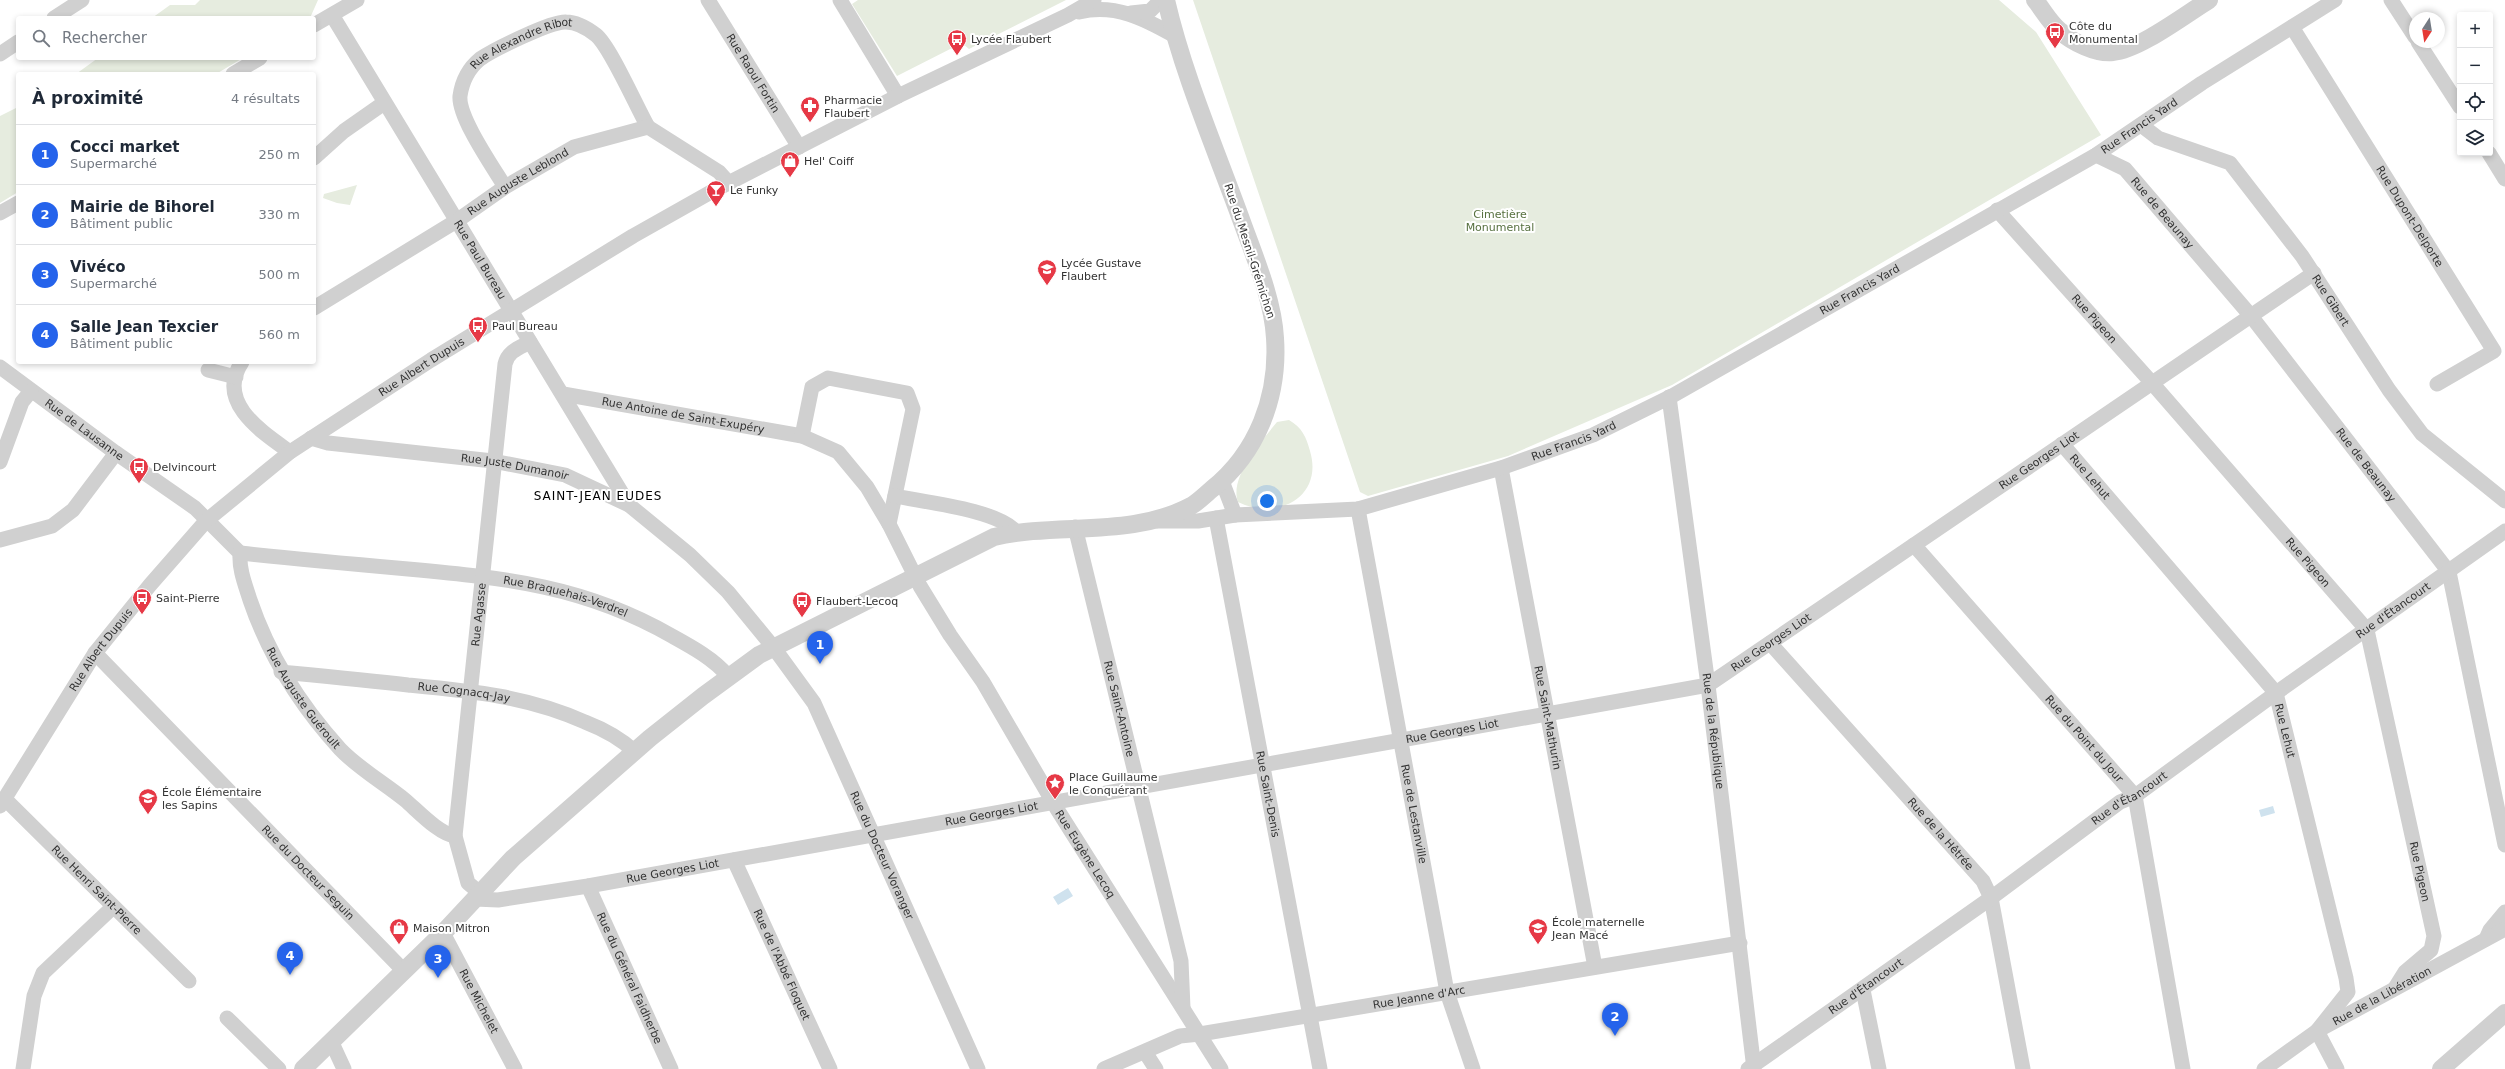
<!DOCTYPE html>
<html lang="fr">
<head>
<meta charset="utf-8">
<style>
  :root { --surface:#fff; --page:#f2f2f3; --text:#1f2937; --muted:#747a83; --line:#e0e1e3; --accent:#2563eb }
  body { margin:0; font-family:"DejaVu Sans",sans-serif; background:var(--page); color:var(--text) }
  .controls { position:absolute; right:12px; top:12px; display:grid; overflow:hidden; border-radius:4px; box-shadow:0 2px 6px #0003 }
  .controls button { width:36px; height:36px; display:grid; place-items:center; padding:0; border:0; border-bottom:1px solid var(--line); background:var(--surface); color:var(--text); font:20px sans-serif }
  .compass { position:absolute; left:2409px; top:12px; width:36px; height:36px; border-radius:50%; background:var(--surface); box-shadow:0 2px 6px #0003; rotate:192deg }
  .you { position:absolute; left:1267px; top:501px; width:14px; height:14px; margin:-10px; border:3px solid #fff; border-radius:50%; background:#1a73e8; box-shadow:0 0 0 6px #1a73e833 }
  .badge { display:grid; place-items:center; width:26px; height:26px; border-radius:50%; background:var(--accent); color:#fff; font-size:13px; font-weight:700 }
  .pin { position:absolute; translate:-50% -33px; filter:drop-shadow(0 1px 2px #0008) }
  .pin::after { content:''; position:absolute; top:21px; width:14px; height:12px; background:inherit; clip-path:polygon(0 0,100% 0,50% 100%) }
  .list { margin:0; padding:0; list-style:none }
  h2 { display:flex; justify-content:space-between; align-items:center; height:52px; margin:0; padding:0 16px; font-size:17px }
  h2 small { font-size:13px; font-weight:400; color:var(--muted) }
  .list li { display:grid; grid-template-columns:26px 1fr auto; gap:12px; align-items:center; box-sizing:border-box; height:60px; padding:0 16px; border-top:1px solid var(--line) }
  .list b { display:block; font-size:15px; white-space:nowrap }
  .list p { margin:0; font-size:13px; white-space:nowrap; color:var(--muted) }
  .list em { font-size:13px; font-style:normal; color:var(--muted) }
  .icon { flex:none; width:22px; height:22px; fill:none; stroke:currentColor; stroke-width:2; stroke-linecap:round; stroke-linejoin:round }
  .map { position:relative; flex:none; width:2505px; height:1069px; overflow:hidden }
  .search { position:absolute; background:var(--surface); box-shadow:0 2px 6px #0003; left:16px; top:16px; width:300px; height:44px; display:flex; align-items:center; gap:10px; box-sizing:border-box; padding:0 14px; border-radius:4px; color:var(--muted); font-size:15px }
  .panel { position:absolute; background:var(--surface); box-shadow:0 2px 6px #0003; left:16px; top:72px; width:300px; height:292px; border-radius:4px }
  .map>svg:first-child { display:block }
  .green { fill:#e6ecdf }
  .water { fill:#cfe2ee }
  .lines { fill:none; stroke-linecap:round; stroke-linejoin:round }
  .minor { stroke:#d0d0d0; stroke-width:15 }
  .tertiary { stroke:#d0d0d0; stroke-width:18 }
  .labels { text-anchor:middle; stroke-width:4; stroke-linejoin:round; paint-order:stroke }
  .poi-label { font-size:11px; fill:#333; stroke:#fff; text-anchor:start }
  .street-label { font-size:11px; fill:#333; stroke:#fff }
  .park-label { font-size:11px; fill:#56703f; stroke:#fff }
  .neighbourhood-label { font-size:12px; letter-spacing:1px; fill:#000; stroke:#fff }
</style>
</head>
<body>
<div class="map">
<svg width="2505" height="1069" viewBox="0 0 2505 1069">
  <rect width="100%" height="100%" fill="#fff"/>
  <path class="green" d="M200 0H318L310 18H152L170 5H195Z
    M858 0H1066L969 49 962 43 897 76 852 4Z
    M1193 0H1999L2036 32 2101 135 1672 385 1508 456 1368 496 1360 492Z
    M98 58H243L216 74H76Z
    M18 107V192L0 203V116Z
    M357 185 350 205 337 203 323 198 324 194Z
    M1289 420C1302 428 1306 436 1310 451 1324 498 1276 521 1238 502 1229 477 1261 442 1277 422Z"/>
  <path class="water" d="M2273 806 2275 813 2261 817 2259 810Z
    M1068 888 1073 896 1058 905 1053 897Z"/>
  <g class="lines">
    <g class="minor">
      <path id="s1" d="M708 0 799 147"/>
      <path d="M840 0 898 96"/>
      <path d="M2391 0 2415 37"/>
      <path d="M1079 12C1115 3 1145 19 1175 36"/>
      <path d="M1131 13 1150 11 1161 0"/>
      <path id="s2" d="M332 15 629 505"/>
      <path d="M54 18 82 0"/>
      <path d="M314 25 357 0"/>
      <path id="s3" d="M2292 27 2494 351 2437 384"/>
      <path d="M2418 42 2460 107"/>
      <path d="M0 54 18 42"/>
      <path d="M233 74 260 58"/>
      <path id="s4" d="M2141 125 2158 138 2230 163 2302 256 2389 390 2422 434 2505 501"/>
      <path d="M2489 153 2505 179"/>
      <path id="s5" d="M2096 155 2125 169 2251 316 2449 572 2505 845"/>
      <path d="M314 158 344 131 384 103"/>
      <path id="s6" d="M505 187C493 167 458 117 460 96 462 82 469 68 480 59 493 50 551 21 566 22 577 22 587 28 596 35 610 46 637 108 648 127"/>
      <path id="s7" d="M1997 210 2152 383 2367 630 2434 936 2431 950 2405 972 2395 988"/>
      <path d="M0 213 18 203"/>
      <path id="s8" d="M314 308 458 220 505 187 574 147 648 127 719 172 728 182"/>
      <path d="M242 362C215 402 262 432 290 452"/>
      <path id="s9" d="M0 367 116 453 195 508 240 553C239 570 245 584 250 600 269 656 300 705 340 749 358 768 384 783 405 800 418 811 439 834 455 836"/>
      <path d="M208 370 236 377"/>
      <path id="s10" d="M563 394 802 436 838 452 867 487 889 524 920 586 950 635 983 682 1057 809 1221 1069"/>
      <path id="s11" d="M1669 397 1708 685 1754 1069"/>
      <path d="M802 436 812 387 828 378 907 393 913 409 889 524"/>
      <path id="s12" d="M311 438 328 443 493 461 565 475 629 505 690 555 728 592 774 648 814 703 978 1069"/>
      <path id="s13" d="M2062 444 2276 693 2346 978 2348 992 2317 1031 2337 1069"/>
      <path d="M0 462 22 402 31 391"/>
      <path id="s14" d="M1501 468 1595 967"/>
      <path d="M1222 481 1235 515"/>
      <path d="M895 496C924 502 999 510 1016 532"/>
      <path id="s15" d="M1358 509 1447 992 1473 1069"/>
      <path id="s16" d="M1216 518 1320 1069"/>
      <path id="s17" d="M1157 521H1198L1235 515 1358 509 1501 468 1593 435 1672 396 2096 155 2202 83 2335 0"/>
      <path id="s18" d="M1075 527 1181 961 1183 1008"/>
      <path d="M0 540 52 526 73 510 116 453"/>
      <path id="s19" d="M1914 545 2135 796 2183 1069"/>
      <path id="s20" d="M240 553C296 559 352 564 408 569 506 578 585 586 672 636 692 647 714 659 728 676"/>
      <path id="s21" d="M1770 643 1983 881 1991 898 2023 1069"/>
      <path id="s22" d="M95 653 404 971"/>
      <path id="s23" d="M281 672C323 676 366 680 408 685 471 691 527 696 585 722 603 729 620 738 634 751"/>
      <path id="s24" d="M5 799 189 981"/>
      <path id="s25" d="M0 806 95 653 150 585 206 521 290 452 431 360 633 236 711 192 898 96 1068 15 1094 0"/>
      <path id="s26" d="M734 860 830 1069"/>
      <path id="s27" d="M588 886 671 1069"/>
      <path id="s28" d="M480 893 468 883 455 836 505 364C508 351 519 348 530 342"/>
      <path id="s29" d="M475 899 498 900 588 886 1708 685 2314 273"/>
      <path id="s30" d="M443 933 515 1069"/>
      <path d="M2486 939 2490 930 2505 912"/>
      <path d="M1863 990 1879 1069"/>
      <path d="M227 1018 279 1069"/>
      <path d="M332 1043 344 1069"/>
      <path d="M1145 1052 1156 1069"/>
      <path d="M23 1069 34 996 43 973 113 907"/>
      <path id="s31" d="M1104 1069 1180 1036 1200 1034 1740 943"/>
      <path id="s32" d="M1748 1069 1991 898 2120 802 2135 796 2276 693 2505 531"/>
      <path id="s33" d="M2264 1069 2317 1031 2505 929"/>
    </g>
    <path class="tertiary" d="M2035 0C2043 10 2050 23 2060 31 2072 42 2096 54 2113 52 2139 50 2186 14 2209 0
      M303 1069 443 933 513 858 650 738 703 696 759 655 994 537C1058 522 1131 538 1191 506 1198 502 1205 495 1212 489 1257 453 1279 397 1275 338 1273 300 1255 258 1242 222 1216 150 1183 74 1166 0
      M2441 1069 2505 1013"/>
  </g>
  <defs>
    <symbol id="bus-pin" viewBox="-11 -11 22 30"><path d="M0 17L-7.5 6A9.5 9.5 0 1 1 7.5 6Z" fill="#e63946" stroke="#fff"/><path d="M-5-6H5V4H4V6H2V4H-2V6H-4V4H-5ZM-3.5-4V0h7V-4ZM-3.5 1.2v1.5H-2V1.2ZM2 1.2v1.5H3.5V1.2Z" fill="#fff"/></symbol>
    <symbol id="pharmacy-pin" viewBox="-11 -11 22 30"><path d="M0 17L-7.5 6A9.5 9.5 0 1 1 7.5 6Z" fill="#e63946" stroke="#fff"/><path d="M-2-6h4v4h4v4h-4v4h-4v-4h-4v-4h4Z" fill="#fff"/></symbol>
    <symbol id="shop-pin" viewBox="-11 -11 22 30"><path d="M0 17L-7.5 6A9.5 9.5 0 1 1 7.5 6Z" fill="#e63946" stroke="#fff"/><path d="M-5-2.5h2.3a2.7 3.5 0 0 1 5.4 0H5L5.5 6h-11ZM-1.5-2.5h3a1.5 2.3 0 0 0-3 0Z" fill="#fff"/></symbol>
    <symbol id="bar-pin" viewBox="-11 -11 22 30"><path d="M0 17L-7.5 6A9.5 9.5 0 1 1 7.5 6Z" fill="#e63946" stroke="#fff"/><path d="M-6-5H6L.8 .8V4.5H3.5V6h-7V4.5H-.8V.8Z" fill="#fff"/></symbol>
    <symbol id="school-pin" viewBox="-11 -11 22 30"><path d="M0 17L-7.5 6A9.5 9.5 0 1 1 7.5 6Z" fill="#e63946" stroke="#fff"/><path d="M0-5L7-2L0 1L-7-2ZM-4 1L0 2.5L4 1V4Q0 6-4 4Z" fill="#fff"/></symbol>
    <symbol id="sight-pin" viewBox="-11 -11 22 30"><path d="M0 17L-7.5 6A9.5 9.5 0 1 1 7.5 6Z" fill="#e63946" stroke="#fff"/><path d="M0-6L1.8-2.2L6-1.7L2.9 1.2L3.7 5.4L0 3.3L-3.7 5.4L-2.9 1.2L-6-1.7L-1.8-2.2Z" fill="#fff"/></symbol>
  </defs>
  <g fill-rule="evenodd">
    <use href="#bus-pin" x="2044" y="21" width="22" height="30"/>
    <use href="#bus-pin" x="946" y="28" width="22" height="30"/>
    <use href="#pharmacy-pin" x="799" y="95" width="22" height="30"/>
    <use href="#shop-pin" x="779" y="150" width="22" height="30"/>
    <use href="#bar-pin" x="705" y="179" width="22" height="30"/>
    <use href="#school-pin" x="1036" y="258" width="22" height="30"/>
    <use href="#bus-pin" x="467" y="315" width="22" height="30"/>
    <use href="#bus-pin" x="128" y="456" width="22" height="30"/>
    <use href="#bus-pin" x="131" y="587" width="22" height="30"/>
    <use href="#bus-pin" x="791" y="590" width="22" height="30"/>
    <use href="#sight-pin" x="1044" y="772" width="22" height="30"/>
    <use href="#school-pin" x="137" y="787" width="22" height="30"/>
    <use href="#shop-pin" x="388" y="917" width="22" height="30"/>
    <use href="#school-pin" x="1527" y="917" width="22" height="30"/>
  </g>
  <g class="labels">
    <g class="poi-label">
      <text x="2069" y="30">Côte du<tspan x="2069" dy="13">Monumental</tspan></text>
      <text x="971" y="43">Lycée Flaubert</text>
      <text x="824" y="104">Pharmacie<tspan x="824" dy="13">Flaubert</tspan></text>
      <text x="804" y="165">Hel' Coiff</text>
      <text x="730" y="194">Le Funky</text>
      <text x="1061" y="267">Lycée Gustave<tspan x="1061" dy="13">Flaubert</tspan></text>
      <text x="492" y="330">Paul Bureau</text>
      <text x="153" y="471">Delvincourt</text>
      <text x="156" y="602">Saint-Pierre</text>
      <text x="816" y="605">Flaubert-Lecoq</text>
      <text x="1069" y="781">Place Guillaume<tspan x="1069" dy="13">le Conquérant</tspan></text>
      <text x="162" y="796">École Élémentaire<tspan x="162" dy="13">les Sapins</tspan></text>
      <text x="1552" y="926">École maternelle<tspan x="1552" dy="13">Jean Macé</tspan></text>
      <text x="413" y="932">Maison Mitron</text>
    </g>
    <g class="street-label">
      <text dy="4" stroke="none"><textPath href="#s6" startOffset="190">Rue Alexandre Ribot</textPath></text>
      <text dy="4" stroke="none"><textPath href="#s1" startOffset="86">Rue Raoul Fortin</textPath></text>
      <text dy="4" stroke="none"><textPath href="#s17" startOffset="1076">Rue Francis Yard</textPath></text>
      <text dy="4" stroke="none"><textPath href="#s8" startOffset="240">Rue Auguste Leblond</textPath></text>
      <text dy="4" stroke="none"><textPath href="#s5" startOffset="90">Rue de Beaunay</textPath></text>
      <text dy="4" stroke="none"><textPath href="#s3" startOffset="223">Rue Dupont-Delporte</textPath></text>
      <text transform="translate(1250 251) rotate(72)" y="4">Rue du Mesnil-Grémichon</text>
      <text dy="4" stroke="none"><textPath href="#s2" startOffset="286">Rue Paul Bureau</textPath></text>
      <text dy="4" stroke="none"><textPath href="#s17" startOffset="752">Rue Francis Yard</textPath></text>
      <text dy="4" stroke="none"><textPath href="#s4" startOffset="268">Rue Gibert</textPath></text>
      <text dy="4" stroke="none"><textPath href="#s7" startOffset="146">Rue Pigeon</textPath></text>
      <text dy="4" stroke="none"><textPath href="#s25" startOffset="618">Rue Albert Dupuis</textPath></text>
      <text dy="4" stroke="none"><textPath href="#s10" startOffset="122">Rue Antoine de Saint-Exupéry</textPath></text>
      <text dy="4" stroke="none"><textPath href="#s9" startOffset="105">Rue de Lausanne</textPath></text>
      <text dy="4" stroke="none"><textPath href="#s17" startOffset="428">Rue Francis Yard</textPath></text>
      <text dy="4" stroke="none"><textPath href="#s29" startOffset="1652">Rue Georges Liot</textPath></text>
      <text dy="4" stroke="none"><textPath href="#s5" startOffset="414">Rue de Beaunay</textPath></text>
      <text dy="4" stroke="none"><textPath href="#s12" startOffset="206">Rue Juste Dumanoir</textPath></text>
      <text dy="4" stroke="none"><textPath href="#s13" startOffset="43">Rue Lehut</textPath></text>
      <text dy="4" stroke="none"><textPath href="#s7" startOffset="470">Rue Pigeon</textPath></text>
      <text dy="4" stroke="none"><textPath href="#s20" startOffset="329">Rue Braquehais-Verdrel</textPath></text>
      <text dy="4" stroke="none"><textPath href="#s32" startOffset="792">Rue d'Étancourt</textPath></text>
      <text dy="4" stroke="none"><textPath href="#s28" startOffset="287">Rue Agasse</textPath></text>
      <text dy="4" stroke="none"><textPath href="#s29" startOffset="1328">Rue Georges Liot</textPath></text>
      <text dy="4" stroke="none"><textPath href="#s25" startOffset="186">Rue Albert Dupuis</textPath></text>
      <text dy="4" stroke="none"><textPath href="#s23" startOffset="184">Rue Cognacq-Jay</textPath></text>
      <text dy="4" stroke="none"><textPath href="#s9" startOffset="465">Rue Auguste Guéroult</textPath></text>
      <text dy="4" stroke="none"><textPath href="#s18" startOffset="187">Rue Saint-Antoine</textPath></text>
      <text dy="4" stroke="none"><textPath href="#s14" startOffset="254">Rue Saint-Mathurin</textPath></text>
      <text dy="4" stroke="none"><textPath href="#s11" startOffset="337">Rue de la République</textPath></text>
      <text dy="4" stroke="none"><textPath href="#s13" startOffset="367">Rue Lehut</textPath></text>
      <text dy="4" stroke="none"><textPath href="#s29" startOffset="992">Rue Georges Liot</textPath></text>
      <text dy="4" stroke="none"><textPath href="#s19" startOffset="258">Rue du Point du Jour</textPath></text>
      <text dy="4" stroke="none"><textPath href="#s16" startOffset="281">Rue Saint-Denis</textPath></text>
      <text dy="4" stroke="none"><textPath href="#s32" startOffset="468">Rue d'Étancourt</textPath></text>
      <text dy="4" stroke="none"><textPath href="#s29" startOffset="524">Rue Georges Liot</textPath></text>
      <text dy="4" stroke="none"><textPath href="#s15" startOffset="310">Rue de Lestanville</textPath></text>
      <text dy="4" stroke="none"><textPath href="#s21" startOffset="256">Rue de la Hêtrée</textPath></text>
      <text dy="4" stroke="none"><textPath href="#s10" startOffset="755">Rue Eugène Lecoq</textPath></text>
      <text dy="4" stroke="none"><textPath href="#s12" startOffset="767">Rue du Docteur Voranger</textPath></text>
      <text dy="4" stroke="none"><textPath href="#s29" startOffset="200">Rue Georges Liot</textPath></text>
      <text dy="4" stroke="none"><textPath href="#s7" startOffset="807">Rue Pigeon</textPath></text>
      <text dy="4" stroke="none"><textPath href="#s22" startOffset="306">Rue du Docteur Seguin</textPath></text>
      <text dy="4" stroke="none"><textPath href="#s24" startOffset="129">Rue Henri Saint-Pierre</textPath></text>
      <text dy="4" stroke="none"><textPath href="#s26" startOffset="115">Rue de l'Abbé Floquet</textPath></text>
      <text dy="4" stroke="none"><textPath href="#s27" startOffset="101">Rue du Général Faidherbe</textPath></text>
      <text dy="4" stroke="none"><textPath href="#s32" startOffset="144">Rue d'Étancourt</textPath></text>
      <text dy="4" stroke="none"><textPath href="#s33" startOffset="139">Rue de la Libération</textPath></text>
      <text dy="4" stroke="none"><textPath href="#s31" startOffset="325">Rue Jeanne d'Arc</textPath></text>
      <text dy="4" stroke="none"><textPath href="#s30" startOffset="77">Rue Michelet</textPath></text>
    </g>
    <g class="park-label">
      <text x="1500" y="218">Cimetière<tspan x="1500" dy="13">Monumental</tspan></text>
    </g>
    <g class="neighbourhood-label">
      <text x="598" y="500">SAINT-JEAN EUDES</text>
    </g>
  </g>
</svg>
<div class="controls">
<button>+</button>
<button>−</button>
<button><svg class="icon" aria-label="locate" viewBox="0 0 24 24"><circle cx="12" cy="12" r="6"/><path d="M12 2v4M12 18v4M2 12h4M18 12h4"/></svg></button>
<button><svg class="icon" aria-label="layers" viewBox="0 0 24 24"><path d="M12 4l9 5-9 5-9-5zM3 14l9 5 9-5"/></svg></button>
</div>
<svg class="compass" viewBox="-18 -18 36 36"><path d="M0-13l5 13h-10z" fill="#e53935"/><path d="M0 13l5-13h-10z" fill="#747a83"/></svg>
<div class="you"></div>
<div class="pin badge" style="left:820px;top:664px">1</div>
<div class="pin badge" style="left:1615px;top:1036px">2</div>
<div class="pin badge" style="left:438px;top:978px">3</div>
<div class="pin badge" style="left:290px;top:975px">4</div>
<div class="search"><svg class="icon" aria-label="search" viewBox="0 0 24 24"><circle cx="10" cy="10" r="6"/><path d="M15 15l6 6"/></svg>Rechercher</div>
<section class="panel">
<h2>À proximité<small>4 résultats</small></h2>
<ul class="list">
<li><span class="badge">1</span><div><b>Cocci market</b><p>Supermarché</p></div><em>250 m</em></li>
<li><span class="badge">2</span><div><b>Mairie de Bihorel</b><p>Bâtiment public</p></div><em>330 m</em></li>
<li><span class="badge">3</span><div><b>Vivéco</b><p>Supermarché</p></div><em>500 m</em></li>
<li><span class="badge">4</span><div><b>Salle Jean Texcier</b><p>Bâtiment public</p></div><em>560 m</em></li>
</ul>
</section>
</div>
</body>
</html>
